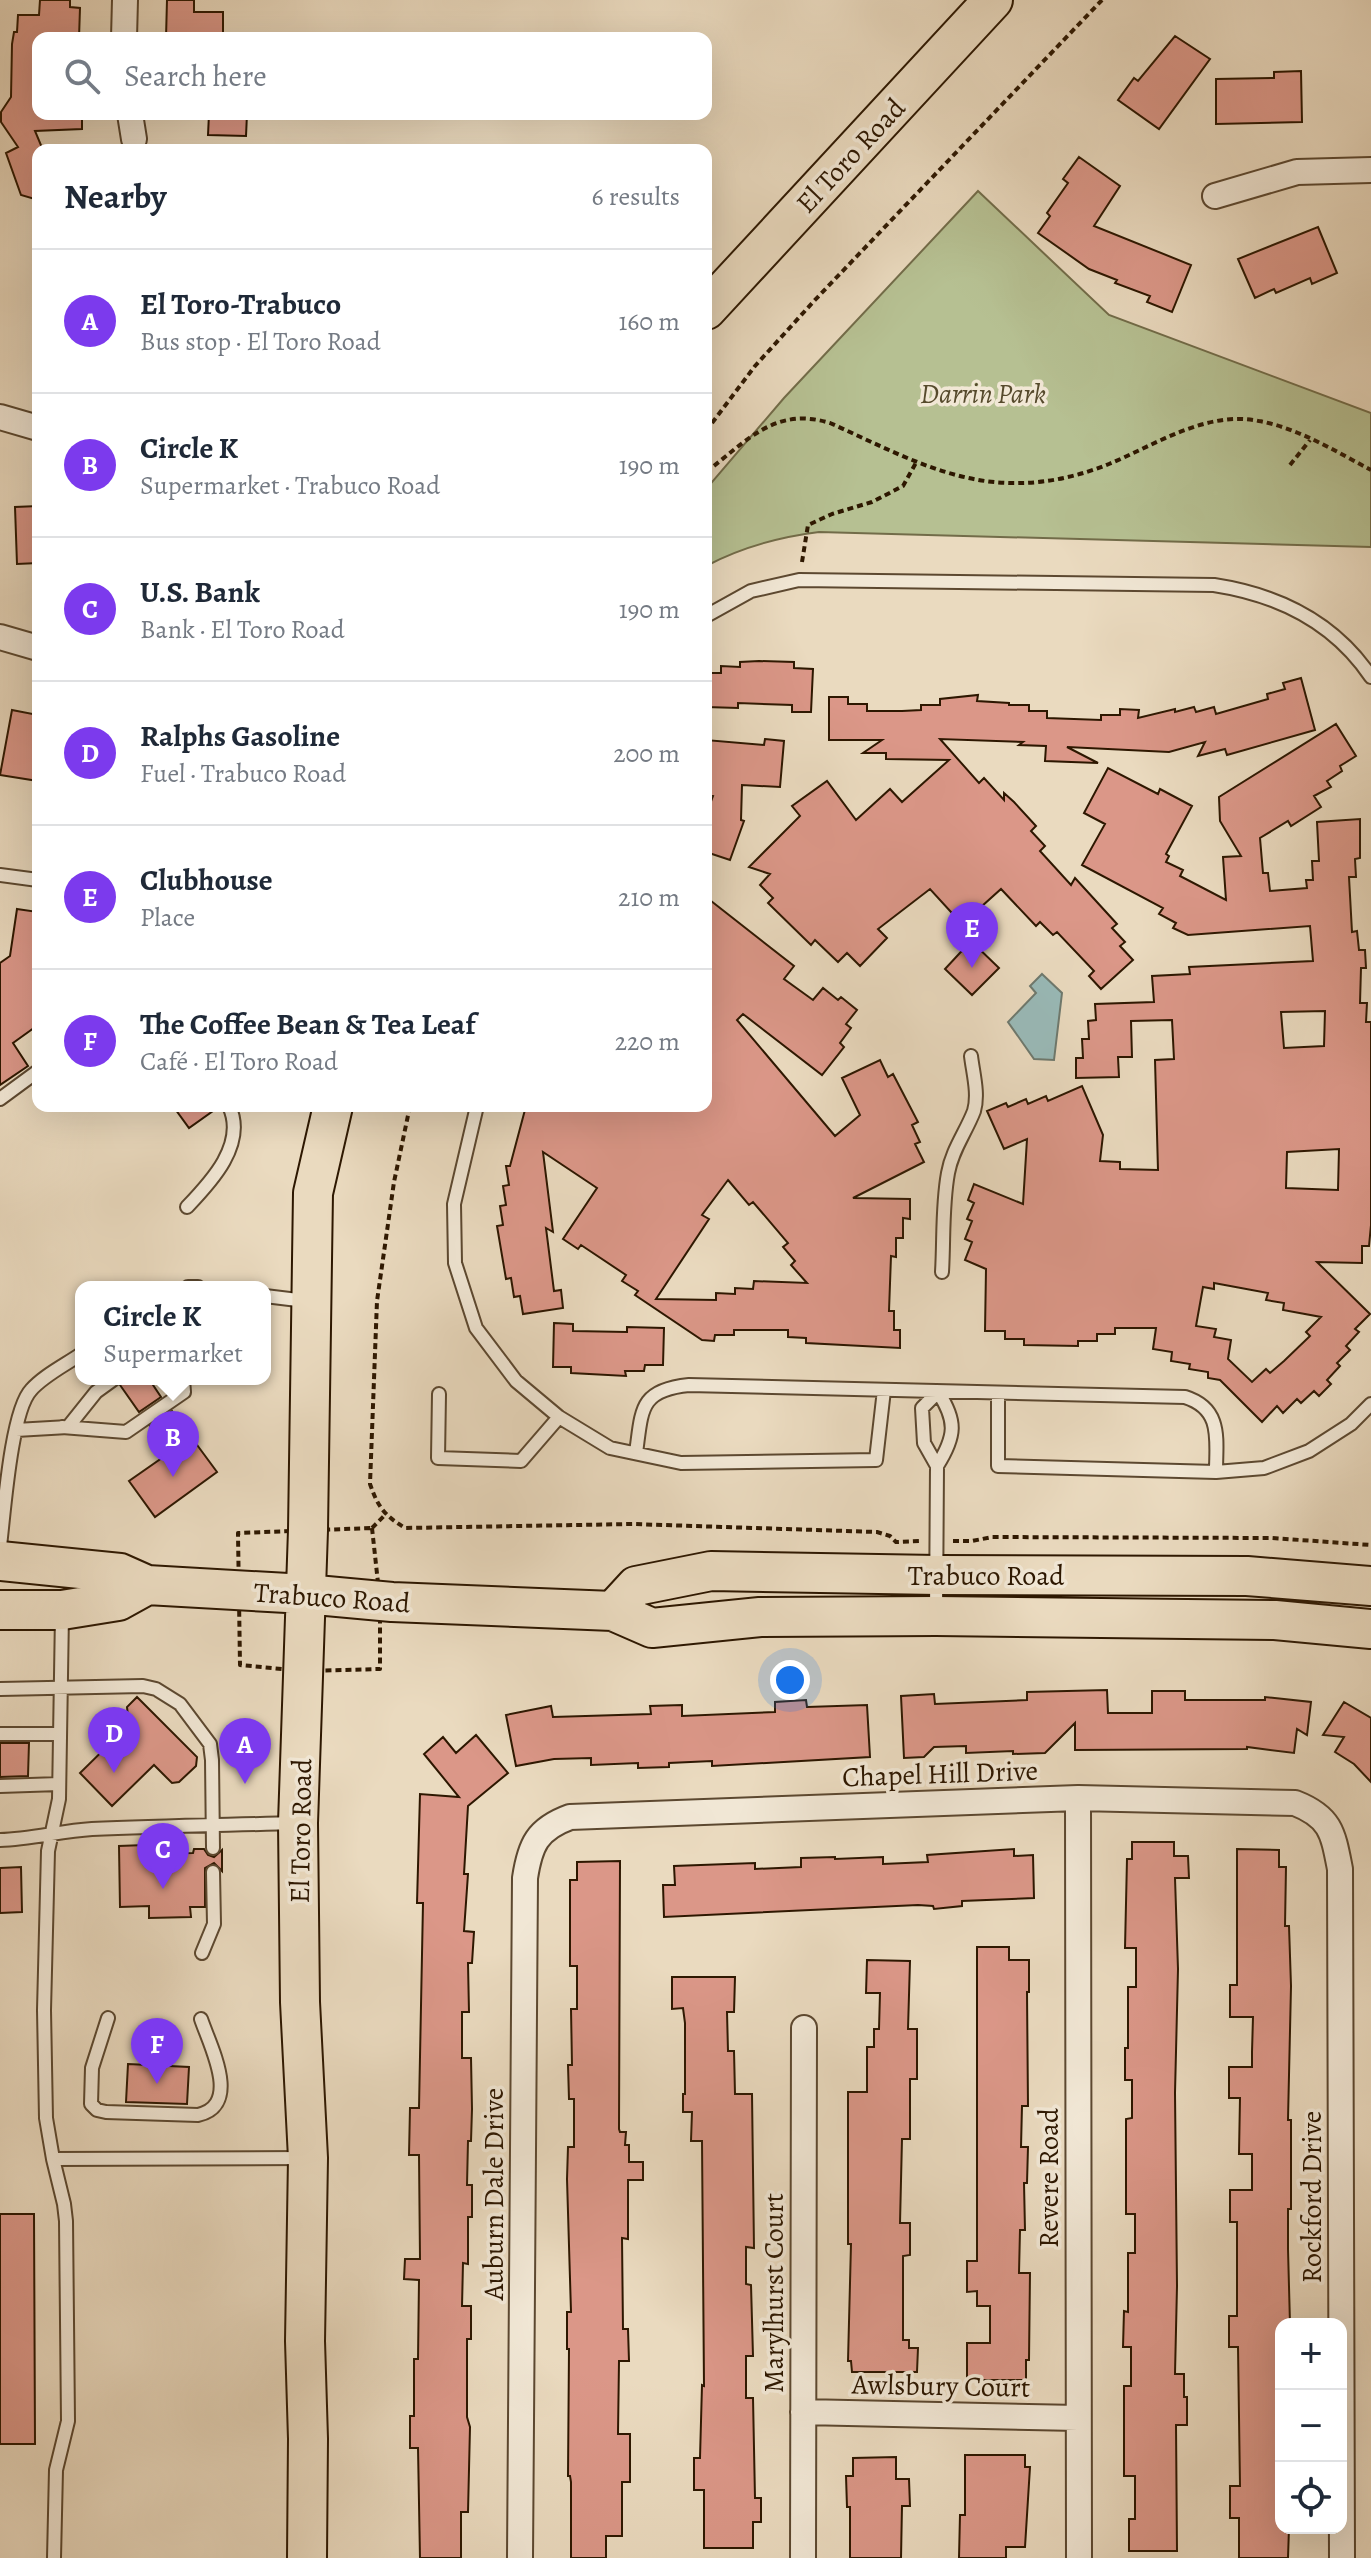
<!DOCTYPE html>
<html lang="en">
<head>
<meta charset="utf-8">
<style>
  :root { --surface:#fff; --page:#f2f2f3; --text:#1f2937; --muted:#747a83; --line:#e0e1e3; --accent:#7c3aed }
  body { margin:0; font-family:Alegreya,serif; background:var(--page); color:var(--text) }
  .controls { position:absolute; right:24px; bottom:24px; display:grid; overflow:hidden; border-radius:16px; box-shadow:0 8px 32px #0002 }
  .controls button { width:72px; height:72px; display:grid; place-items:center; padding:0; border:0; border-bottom:2px solid var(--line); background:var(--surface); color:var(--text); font:40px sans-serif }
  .you { position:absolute; left:790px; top:1680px; width:28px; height:28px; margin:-20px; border:6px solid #fff; border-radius:50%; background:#1a73e8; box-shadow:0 0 0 12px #1a73e833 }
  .badge { display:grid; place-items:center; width:52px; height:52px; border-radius:50%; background:var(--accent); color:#fff; font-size:26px; font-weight:700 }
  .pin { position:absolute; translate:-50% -66px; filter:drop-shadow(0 2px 4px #0008) }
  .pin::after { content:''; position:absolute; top:42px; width:28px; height:24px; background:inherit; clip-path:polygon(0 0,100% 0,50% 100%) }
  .popup { position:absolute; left:75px; top:1281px; width:196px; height:104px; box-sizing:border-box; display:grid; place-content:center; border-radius:16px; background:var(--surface); filter:drop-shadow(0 2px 6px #0005); font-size:26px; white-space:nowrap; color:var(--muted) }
  .popup b { font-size:30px; color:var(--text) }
  .popup::after { content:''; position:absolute; left:50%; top:100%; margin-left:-16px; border:16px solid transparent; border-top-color:var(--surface) }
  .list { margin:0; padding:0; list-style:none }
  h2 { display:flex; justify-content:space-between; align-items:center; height:104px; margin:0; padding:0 32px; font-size:34px }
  h2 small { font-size:26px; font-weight:400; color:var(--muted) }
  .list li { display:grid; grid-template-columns:52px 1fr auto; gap:24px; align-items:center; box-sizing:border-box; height:144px; padding:0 32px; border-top:2px solid var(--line) }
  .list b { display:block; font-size:30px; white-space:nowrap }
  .list p { margin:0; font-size:26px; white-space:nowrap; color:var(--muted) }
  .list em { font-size:26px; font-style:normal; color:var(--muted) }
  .icon { flex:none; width:44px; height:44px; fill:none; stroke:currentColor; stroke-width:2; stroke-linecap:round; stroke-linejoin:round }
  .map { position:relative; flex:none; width:1371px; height:2558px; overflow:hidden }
  .search { position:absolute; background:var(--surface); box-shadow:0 8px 32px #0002; left:32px; top:32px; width:680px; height:88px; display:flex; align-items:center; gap:20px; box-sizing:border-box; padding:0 28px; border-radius:16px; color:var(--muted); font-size:30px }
  .panel { position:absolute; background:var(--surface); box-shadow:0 8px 32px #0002; left:32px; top:144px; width:680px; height:968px; border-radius:16px }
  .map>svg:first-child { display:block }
  .green { fill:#b6c092; stroke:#726c49; stroke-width:2 }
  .water { fill:#99bab8; stroke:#6e796e; stroke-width:2 }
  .building { fill:#db9788; stroke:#2d1700; stroke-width:2; fill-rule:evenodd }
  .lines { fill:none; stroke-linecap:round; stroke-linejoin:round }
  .service-casing { stroke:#5c4830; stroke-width:16 }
  .minor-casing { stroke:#5c4830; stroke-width:28 }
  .primary-casing { stroke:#2d1700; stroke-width:42 }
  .path { stroke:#2d1700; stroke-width:4; stroke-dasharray:6 4; stroke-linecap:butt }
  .service { stroke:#f1e7d5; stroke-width:12 }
  .minor { stroke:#f1e7d5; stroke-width:24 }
  .primary { stroke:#eadabf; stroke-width:38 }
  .labels { text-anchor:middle; stroke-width:7; stroke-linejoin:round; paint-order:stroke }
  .street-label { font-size:28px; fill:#2d1700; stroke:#f1e7d5 }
  .park-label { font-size:28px; font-style:italic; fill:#564a2c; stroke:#f1e7d5 }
</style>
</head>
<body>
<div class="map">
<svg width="1371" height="2558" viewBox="0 0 1371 2558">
  <rect width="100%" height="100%" fill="#eadabf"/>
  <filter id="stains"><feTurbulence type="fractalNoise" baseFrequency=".0025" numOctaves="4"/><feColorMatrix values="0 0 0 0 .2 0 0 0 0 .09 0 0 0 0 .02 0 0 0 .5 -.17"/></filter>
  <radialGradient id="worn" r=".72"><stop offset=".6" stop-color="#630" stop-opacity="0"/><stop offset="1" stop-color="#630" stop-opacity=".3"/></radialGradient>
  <path class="green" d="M978 191 1109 315 1371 413V547L819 532C779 537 742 547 706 566V489L784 398Z"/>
  <path class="water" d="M1042 974 1062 993 1054 1060 1034 1059 1008 1022 1036 993 1030 986Z"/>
  <path class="building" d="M40 0H70V7L80 8 79 38H38V114H82V129L35 131 43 150H38V200L21 195 6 153 18 147 1 122V112L11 97 12 44 14 32H17L18 15H39Z
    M167 0H194V12H223V38H166Z
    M1175 36 1210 59 1159 129 1118 100 1134 78 1138 81Z
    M1301 71 1302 122 1216 124V79L1274 78V72Z
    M209 114H247L246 136 208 135Z
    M1079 157 1120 186 1094 226 1191 265 1172 312 1147 302 1150 296 1115 283 1117 280 1089 269 1038 233 1050 216 1047 213 1068 183 1063 179Z
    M1318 227 1337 273 1312 284 1310 278 1276 293 1274 289 1255 298 1238 259Z
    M38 506V563L17 564 15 507Z
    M759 661 794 662V668L813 669 811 712H792V705L738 703V708L706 707V673H721V666L740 667V662Z
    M1301 678 1315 730 1227 755 1225 749 1198 756 1205 742 1169 752 1067 747 1098 763 1045 761 1046 746 1019 745 1023 742 940 739 979 783 984 778 1004 800V793L1014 802 1036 826 1031 831 1045 846 1040 851 1071 885 1075 878 1117 924 1112 928 1125 942 1120 946 1133 960 1101 989 1089 976 1094 971 1057 932 1053 935 1040 922 1036 926 1001 889 962 924 930 889 878 929 887 938 860 966 847 953 838 962 815 940 811 945 768 903 773 898 760 885 770 874 749 867 800 816 792 806 827 781 856 820 890 789 902 802 949 760 886 759V753H863L882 740H829V697H848V704H867V711H902L921 710V705H940V699L978 695 977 701 1009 703V705H1029V711H1047V718L1101 720V715H1120V709L1139 710 1138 718 1175 709V712L1194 707 1196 712 1214 707 1216 714 1268 699 1267 694 1285 689 1283 683Z
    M12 710 38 715V781L0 775Z
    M1336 724 1356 756 1340 766 1342 771 1327 781 1331 787 1314 796 1321 807 1291 826 1288 821 1260 838 1263 873H1268L1270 891 1307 888 1306 880H1313L1312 861H1319L1317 822 1360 819V858L1355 859 1356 877H1349L1352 932 1357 931 1359 950H1365L1366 968H1361L1360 1003H1367L1366 1022H1371V1225L1369 1246H1362V1263L1317 1262 1370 1314 1355 1329 1359 1332 1346 1346 1350 1350 1337 1363 1340 1366 1327 1380 1331 1384 1319 1396 1314 1391 1301 1403 1297 1399 1283 1413 1277 1406 1262 1422 1220 1380 1208 1378V1372L1189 1369 1190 1364 1171 1361 1172 1352 1153 1349 1156 1328H1115V1334H1097V1341H1078V1346L1024 1345V1339H1005V1331H985L986 1269 965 1260 972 1242 965 1239 972 1221 967 1219 974 1203 968 1200 974 1184 1023 1204 1027 1139 1004 1149 987 1111 1006 1103 1008 1107 1026 1099 1028 1104 1046 1096 1048 1101 1082 1086 1103 1135 1100 1161 1120 1162V1169L1158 1170 1155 1060 1174 1059 1172 1020 1131 1021 1132 1057H1118L1119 1077 1076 1078V1058H1083L1082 1039H1089L1088 1021 1096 1020 1095 1004 1154 1002 1152 976 1190 974 1189 967 1313 961 1310 926 1188 935 1173 928 1176 923 1159 914 1163 908 1082 865 1105 824 1084 813 1108 768 1158 794 1160 789 1192 806 1166 854 1169 856 1166 862 1183 870 1180 876 1226 900 1223 857 1241 856 1220 821 1219 797ZM1325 1011 1324 1046 1284 1048 1281 1012ZM1339 1149 1338 1190 1286 1188 1287 1152ZM1214 1283 1268 1293 1266 1300 1284 1303 1283 1310 1321 1317 1306 1332 1310 1336 1284 1361 1270 1373 1266 1369 1252 1382 1228 1359 1231 1340 1214 1337 1216 1329 1196 1326 1203 1287 1214 1289Z
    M765 739 784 741 780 787 742 785 741 820 744 821 730 860 706 852V815L713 796 706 795V740L764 745Z
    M706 897 794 966 784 979 813 1000 823 988 838 1000 841 997 857 1010 846 1024 851 1028 840 1043 844 1047 822 1075 743 1014 737 1020 835 1136 860 1115 842 1078 880 1060 888 1077 893 1074 918 1122 912 1125 920 1142 915 1144 924 1162 853 1198 910 1199V1219L903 1218V1238H896V1257L891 1256 889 1311H894V1330H900V1348L806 1343V1338L788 1337V1330H734V1335H715L714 1341 702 1340 635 1295 638 1291 622 1281 626 1275 581 1245 578 1249 563 1239 597 1188 543 1152 553 1232 546 1228 554 1291 561 1290 563 1308 523 1314 520 1296 514 1297 511 1278 506 1279 497 1226 503 1225 500 1206 506 1205 503 1186 509 1185 506 1166H510L526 1106H706ZM728 1180 749 1205 753 1202 788 1243 783 1247 795 1261 791 1265 807 1283 754 1281 753 1289 735 1288V1294L716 1293V1300L656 1299 709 1219 702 1215Z
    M17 909 38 912V1025L13 1043 28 1066 0 1085V963L10 956Z
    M971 941 999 968 972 995 945 969Z
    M173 1106H220L189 1128Z
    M554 1323 573 1324V1331L627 1332V1327L664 1328 663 1365H645L644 1371H625L626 1376 571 1373V1367H553Z
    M123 1379H149L161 1397 139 1412 120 1385Z
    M172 1411 217 1472 155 1517 129 1481 169 1453 150 1426Z
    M1107 1690 1108 1713H1152V1691H1185V1700H1265V1697L1311 1702 1307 1735 1297 1729 1294 1753 1247 1747V1749L1075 1750V1723L1045 1753 1013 1754V1751L966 1753V1746L934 1747 924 1757 904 1758 901 1696 934 1694 935 1704 1027 1700V1692Z
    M137 1697 197 1757 196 1766 179 1782 172 1783 154 1765 112 1806 80 1773 129 1725 127 1707Z
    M806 1700 807 1707 867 1705 870 1757 712 1766V1761L669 1763V1767L638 1768V1763L591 1765V1758L554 1759 516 1766 506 1715 551 1706 553 1717 651 1714 650 1706 682 1705V1716L775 1712V1702Z
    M1344 1702 1371 1718V1782L1354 1764 1335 1752 1344 1737 1323 1735Z
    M476 1735 508 1773 468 1806 464 1874H468L464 1931 474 1932 472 1963H468L469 2012H462V2058H471L472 2109 471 2141H468L467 2185H472V2217H468V2264L463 2263 462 2306H471V2339H467V2417L470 2427 468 2512H461V2558H420L418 2448H410V2416H414V2359H418L419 2280 404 2279 405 2259H420L419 2155H409L410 2108H419L423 1903H417L420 1794 459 1797 424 1754 443 1737 456 1753Z
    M0 1743H29L28 1776 0 1777Z
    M1132 1842H1174V1856H1188L1189 1878H1175L1178 1969 1175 2093 1177 2286 1175 2374H1184V2397H1187V2425H1176L1177 2551H1129V2519H1135V2476H1124V2386H1131V2347H1123L1124 2311 1128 2312V2253H1135V2214H1126V2119L1132 2118V2080H1125V2048H1128V1987H1136V1948H1125L1127 1859H1132Z
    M145 1845 146 1854 193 1853 194 1849H204L208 1855 214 1857 222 1850V1871L214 1863 205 1868V1907H190L191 1917 149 1918V1906L120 1907 119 1846Z
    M1014 1849V1856L1033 1855 1034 1898 962 1901V1906L934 1909 933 1906 918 1905 664 1917 663 1885H675L674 1866 755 1863V1869L801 1867V1858L835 1857V1859L883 1857V1864L928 1862 927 1855Z
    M1237 1849 1279 1850V1867H1286L1285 1926H1289L1291 1986 1288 2120H1291V2209H1288V2249L1290 2324H1281V2528H1289L1288 2558H1239V2518H1230V2486H1240L1238 2347H1229V2316H1237V2222H1230V2190H1252V2154H1239L1240 2098H1229V2067H1252V2052L1253 2017H1230V1985H1237Z
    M620 1861 619 2129 620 2132H626L625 2145H629V2162H643V2180H628V2239L622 2238 623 2329H628L629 2361H619L618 2434H630V2482H622V2536H606V2558H571V2482L570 2476H568L569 2349H567V2312H571L567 2179 568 2147H574V2099H569L568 2065H572L571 2009H577V1966H570V1880H577V1862Z
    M21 1867 22 1912 0 1913V1868Z
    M977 1947H1009V1960H1029V1992H1027L1028 2106H1022L1021 2147H1028L1027 2183H1024L1025 2230H1020L1019 2273H1030L1029 2360H1026V2380H967V2343H990V2306H977V2291L967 2292V2261H977Z
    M867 1960 910 1961 908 2029H917V2079H910V2139H902L900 2223H910V2255L903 2256V2340H909V2348H918L917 2372H852L851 2361H848L851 2244H848V2092H867V2047H874V2029H879L880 1993H866Z
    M672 1977H735L734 2012H727L728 2051H734L735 2094H752L754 2248 746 2247V2284L751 2285 753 2356H746V2398H753L755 2498H761V2522H753V2548H704V2490H694V2458H700L702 2385 704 2386 702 2141H691L692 2112H683V2094H685V2023L683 2008 672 2009Z
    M128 2064 189 2067 187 2104 126 2102Z
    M0 2214H34L35 2444H0Z
    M965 2455H1025V2467H1030L1025 2547H1006V2558H959L960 2515H965Z
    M896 2457V2479H909L910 2506H902L901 2558H850V2507H847L846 2476H853V2458Z"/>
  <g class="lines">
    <defs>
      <path id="service" d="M706 616 751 591 799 580 1214 585C1279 595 1334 622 1371 677
        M0 875 38 880
        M0 1099 38 1071
        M477 1106 454 1204 455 1263 476 1328 516 1381 559 1417 610 1448 681 1463 876 1460 884 1390
        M187 1207C211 1182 247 1144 229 1106
        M942 1272C944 1239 942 1206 948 1173 952 1150 966 1132 974 1111 979 1094 973 1073 971 1056
        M188 1287H198
        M265 1296 306 1301
        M998 1393V1466L1216 1472 1264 1468 1309 1451 1351 1424 1371 1404
        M439 1394 438 1458 521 1461 559 1417
        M62 1427 126 1432 184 1392 183 1379
        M16 1430 68 1427 96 1392 114 1379
        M636 1453C642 1410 639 1390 689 1385L1185 1397C1223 1409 1216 1440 1216 1472
        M0 1546C4 1514 11 1411 31 1390 43 1376 65 1365 81 1354
        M936 1613 937 1466 924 1443 922 1408 938 1392C957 1421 956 1436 937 1466
        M0 1689 143 1686 156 1689 180 1704 210 1744 212 1760 213 1848
        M0 1734H60
        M0 1786 59 1784
        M0 1840C31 1839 61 1831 92 1829 160 1826 228 1825 296 1823
        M202 1953 214 1924 213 1872
        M108 2018 92 2068 91 2104 97 2110 106 2112 198 2115C242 2105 210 2046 201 2019
        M53 2159 305 2158
        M54 2558 56 2470 68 2421 66 2221 64 2204 53 2159 46 2118 44 2010 48 1851 59 1799 62 1614"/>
      <path id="minor" d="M124 38 125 0
        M130 114 134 139
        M1215 196 1297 172 1371 170
        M0 417 38 428
        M0 637 38 648
        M1078 1798 1079 2558
        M803 2412 1078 2418
        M520 2558 525 1878C530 1845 537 1829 570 1817L1078 1798 1295 1803C1331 1817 1333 1833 1340 1869L1342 2558
        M803 2558 804 2028"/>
      <path id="primary" d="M706 310 993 0
        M0 1561 120 1573 147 1585 305 1594 392 1602 613 1611 652 1628 760 1617 936 1616 1275 1620 1371 1629
        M0 1610H62L118 1601 147 1585
        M613 1611 636 1586 711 1571 937 1575 1247 1576 1371 1586
        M307 2558 308 2439 305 2341 308 2158 300 2002 298 1823 308 1530 313 1193 333 1106"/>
    </defs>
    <use href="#service" class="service-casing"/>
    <use href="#minor" class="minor-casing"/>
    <use href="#primary" class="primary-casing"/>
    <path class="path" d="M706 431 755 366 814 301 1102 0
      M1290 465 1310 440
      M706 472C747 441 775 406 830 423 891 450 951 485 1020 483 1049 483 1082 475 1109 464 1155 445 1207 410 1259 421 1298 428 1337 452 1371 470
      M802 562 808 525 832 514 872 502 903 486 917 461
      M410 1106 394 1182 377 1301 370 1484C378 1507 384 1515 405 1528L633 1524 877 1532 890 1536 896 1542 920 1541
      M372 1528 380 1601V1669L303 1671 240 1665 238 1533Z
      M372 1528 386 1514
      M953 1541H972L992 1537 1272 1538 1371 1545"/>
    <use href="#service" class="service"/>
    <use href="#minor" class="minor"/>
    <use href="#primary" class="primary"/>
  </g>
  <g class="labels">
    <g class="street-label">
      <text transform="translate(850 155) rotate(-47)" y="10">El Toro Road</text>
      <text x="986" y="1585">Trabuco Road</text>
      <text transform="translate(332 1597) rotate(4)" y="10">Trabuco Road</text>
      <text transform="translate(940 1773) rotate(-2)" y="10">Chapel Hill Drive</text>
      <text transform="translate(300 1831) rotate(-89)" y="10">El Toro Road</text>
      <text transform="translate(1048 2178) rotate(-90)" y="10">Revere Road</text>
      <text transform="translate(493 2194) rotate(-90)" y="10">Auburn Dale Drive</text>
      <text transform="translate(1311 2197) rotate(-90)" y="10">Rockford Drive</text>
      <text transform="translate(773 2293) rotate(-90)" y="10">Marylhurst Court</text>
      <text transform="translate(941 2385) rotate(1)" y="10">Awlsbury Court</text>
    </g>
    <g class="park-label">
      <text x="983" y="403">Darrin Park</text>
    </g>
  </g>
  <rect width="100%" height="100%" filter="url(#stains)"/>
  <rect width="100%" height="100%" fill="url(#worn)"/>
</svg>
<div class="controls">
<button>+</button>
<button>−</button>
<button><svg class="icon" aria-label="locate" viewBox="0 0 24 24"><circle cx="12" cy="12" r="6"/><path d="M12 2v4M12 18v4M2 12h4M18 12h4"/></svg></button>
</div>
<div class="you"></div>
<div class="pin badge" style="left:245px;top:1784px">A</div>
<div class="pin badge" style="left:173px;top:1477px">B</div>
<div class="popup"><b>Circle K</b>Supermarket</div>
<div class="pin badge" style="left:163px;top:1889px">C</div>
<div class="pin badge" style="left:114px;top:1773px">D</div>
<div class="pin badge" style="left:972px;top:968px">E</div>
<div class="pin badge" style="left:157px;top:2084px">F</div>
<div class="search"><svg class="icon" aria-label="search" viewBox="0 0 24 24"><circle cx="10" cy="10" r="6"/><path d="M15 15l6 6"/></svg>Search here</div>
<section class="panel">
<h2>Nearby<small>6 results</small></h2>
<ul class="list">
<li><span class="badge">A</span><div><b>El Toro-Trabuco</b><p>Bus stop · El Toro Road</p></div><em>160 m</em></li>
<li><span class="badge">B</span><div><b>Circle K</b><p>Supermarket · Trabuco Road</p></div><em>190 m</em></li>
<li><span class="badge">C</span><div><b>U.S. Bank</b><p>Bank · El Toro Road</p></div><em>190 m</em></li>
<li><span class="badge">D</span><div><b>Ralphs Gasoline</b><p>Fuel · Trabuco Road</p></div><em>200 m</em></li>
<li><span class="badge">E</span><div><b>Clubhouse</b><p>Place</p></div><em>210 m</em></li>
<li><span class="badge">F</span><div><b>The Coffee Bean &amp; Tea Leaf</b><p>Café · El Toro Road</p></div><em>220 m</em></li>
</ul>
</section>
</div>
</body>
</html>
